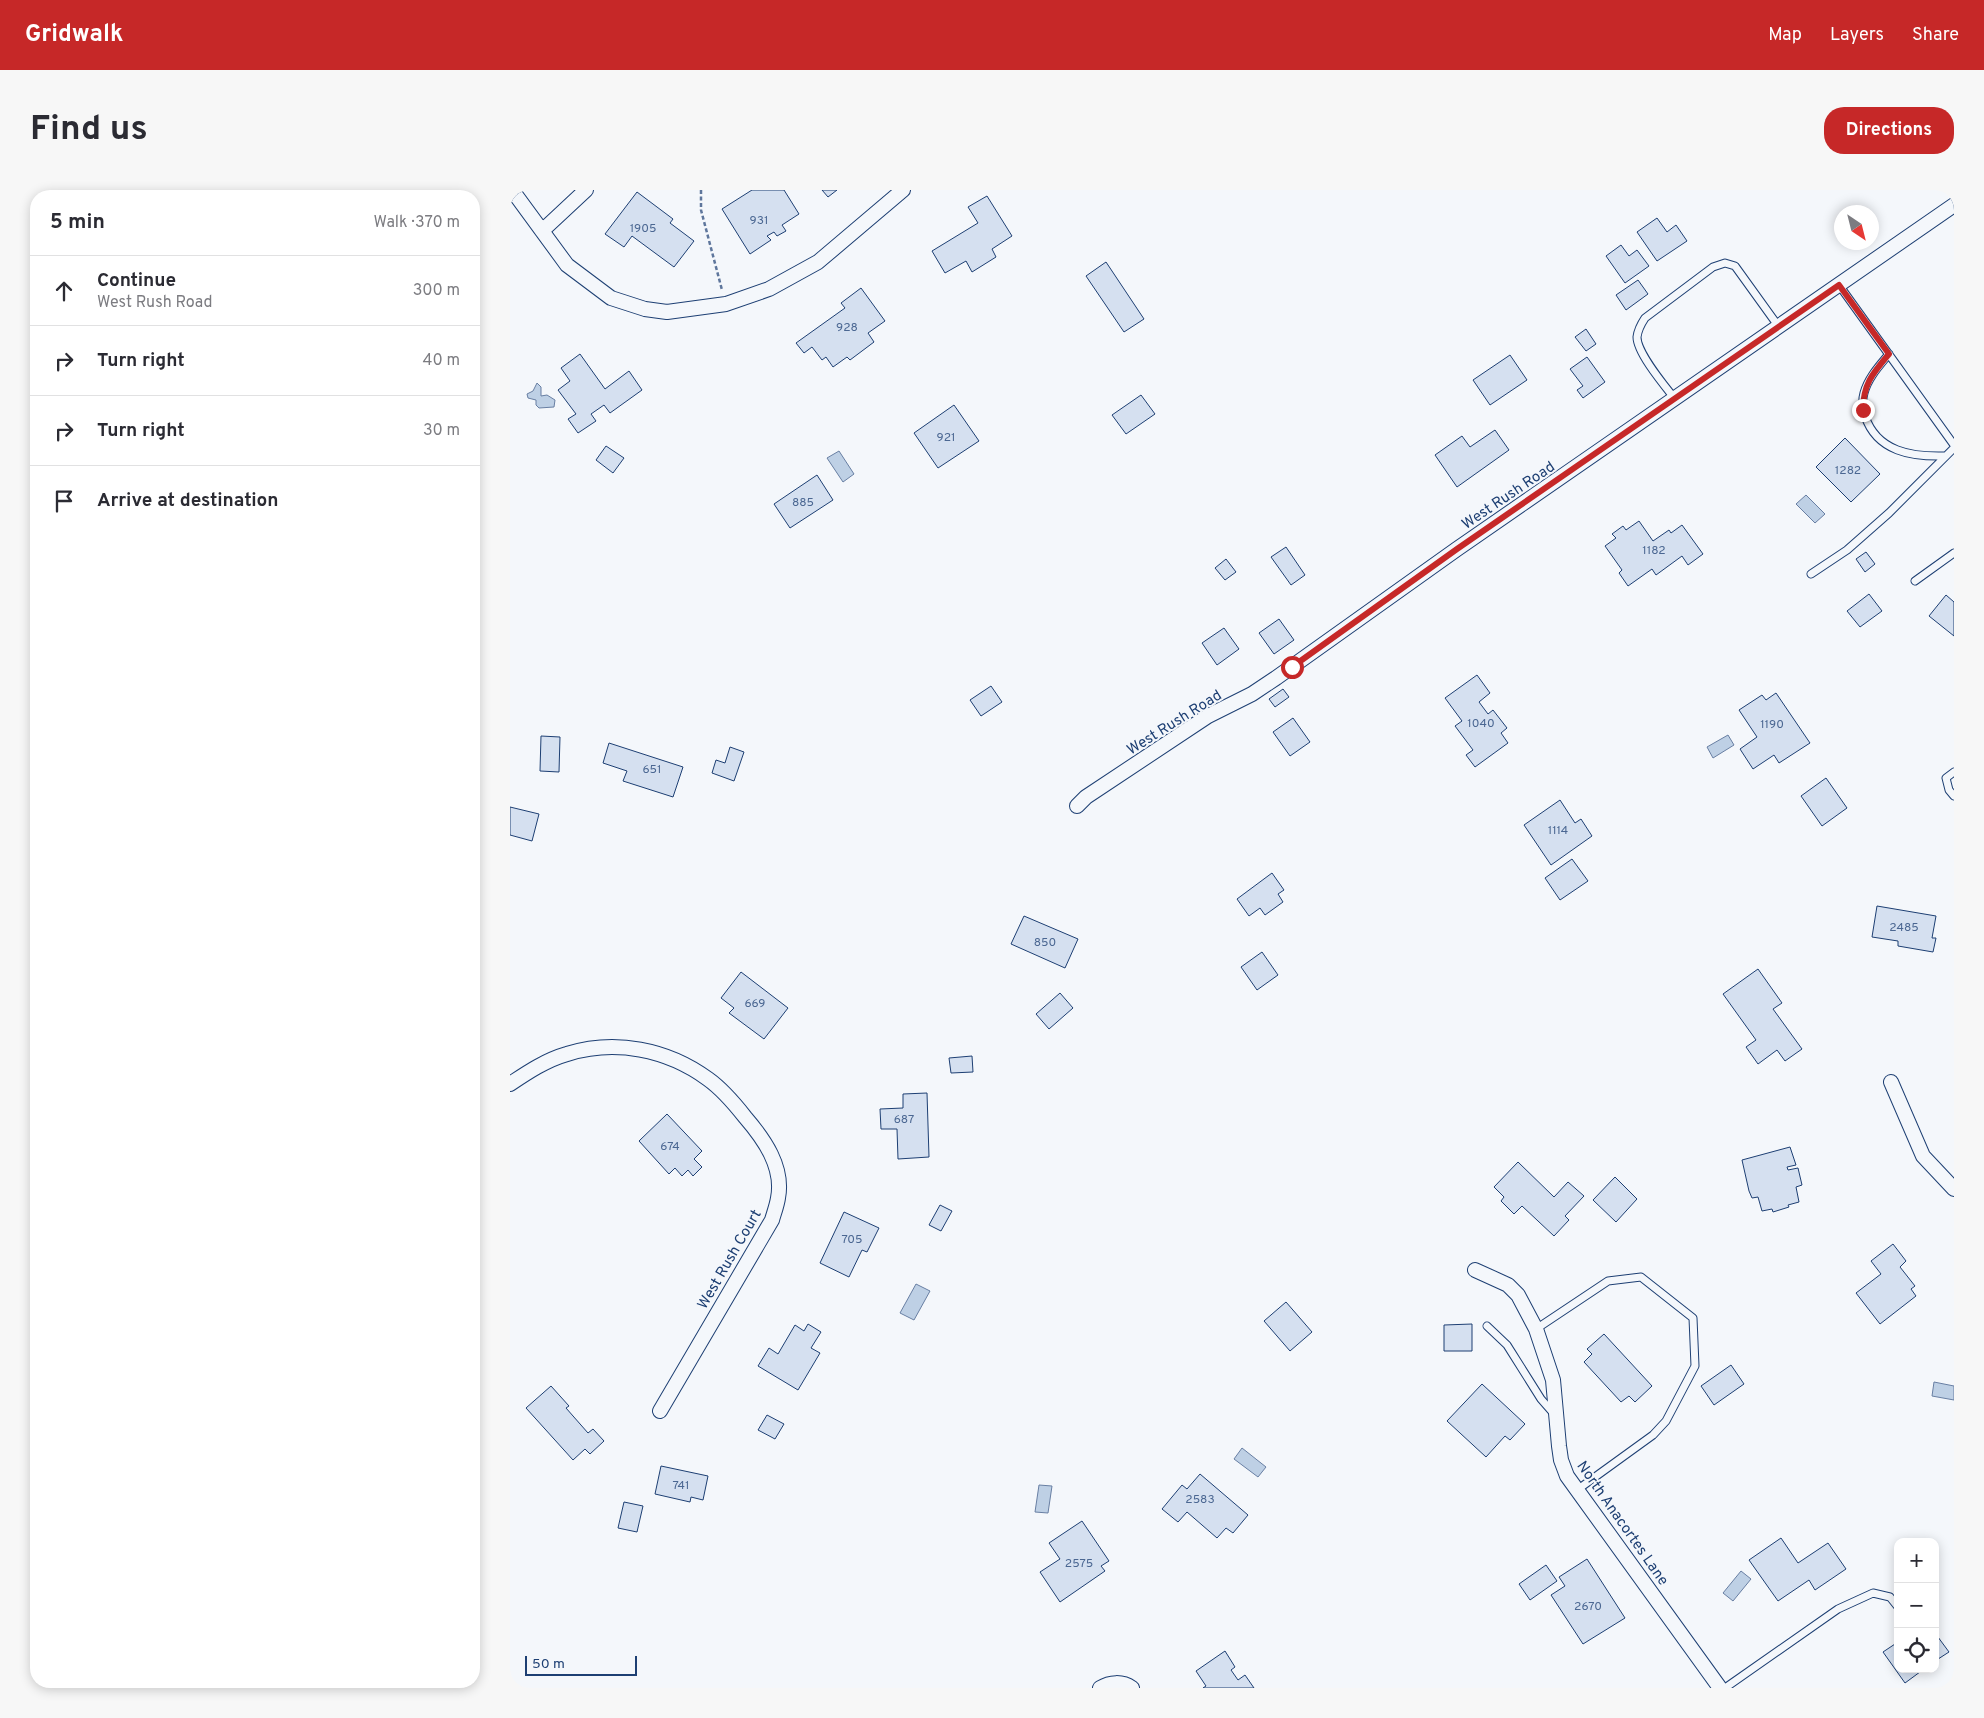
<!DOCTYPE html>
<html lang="en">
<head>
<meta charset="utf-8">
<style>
  :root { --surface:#fff; --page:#f7f7f7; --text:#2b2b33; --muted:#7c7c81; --line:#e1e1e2; --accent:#c62828 }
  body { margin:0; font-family:Overpass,sans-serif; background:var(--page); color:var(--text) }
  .controls { position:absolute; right:15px; bottom:15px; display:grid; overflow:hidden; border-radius:10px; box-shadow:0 2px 12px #0003 }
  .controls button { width:45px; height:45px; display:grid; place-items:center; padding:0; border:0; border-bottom:1px solid var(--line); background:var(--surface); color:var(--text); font:25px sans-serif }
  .compass { position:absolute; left:1324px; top:15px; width:45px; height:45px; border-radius:50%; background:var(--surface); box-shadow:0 2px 12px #0003; rotate:145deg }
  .scale { position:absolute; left:15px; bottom:12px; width:112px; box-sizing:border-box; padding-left:5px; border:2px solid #1d3f73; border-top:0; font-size:14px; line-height:18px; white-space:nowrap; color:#1d3f73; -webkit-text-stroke:4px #f4f7fb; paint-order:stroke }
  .stop { position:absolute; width:15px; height:15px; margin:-11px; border:4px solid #c62828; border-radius:50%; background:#fff }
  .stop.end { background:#c62828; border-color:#fff; box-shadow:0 1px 5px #0008 }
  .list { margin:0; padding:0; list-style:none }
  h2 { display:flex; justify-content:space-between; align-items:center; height:65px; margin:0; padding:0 20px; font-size:21px }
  h2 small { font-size:16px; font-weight:400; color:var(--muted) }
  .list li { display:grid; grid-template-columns:32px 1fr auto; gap:15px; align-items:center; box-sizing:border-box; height:70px; padding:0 20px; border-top:1px solid var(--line) }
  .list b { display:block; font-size:19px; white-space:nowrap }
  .list p { margin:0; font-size:16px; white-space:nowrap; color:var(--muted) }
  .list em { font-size:16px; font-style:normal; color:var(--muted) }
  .icon { flex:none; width:28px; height:28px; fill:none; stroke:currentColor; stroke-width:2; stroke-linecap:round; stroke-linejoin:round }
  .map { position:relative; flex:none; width:1444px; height:1498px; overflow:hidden; border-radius:20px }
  header { display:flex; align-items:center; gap:30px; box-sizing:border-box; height:70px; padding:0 25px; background:var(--accent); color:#fff }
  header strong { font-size:24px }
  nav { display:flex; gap:28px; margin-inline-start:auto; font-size:18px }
  .intro { display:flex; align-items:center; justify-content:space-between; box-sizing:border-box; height:120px; padding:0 30px }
  h1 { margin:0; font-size:35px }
  .button { padding:12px 22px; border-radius:20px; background:var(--accent); color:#fff; font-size:18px; font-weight:700 }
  main { display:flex; gap:30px; padding:0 30px }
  aside { flex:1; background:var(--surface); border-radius:20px; box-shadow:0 2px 12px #0003 }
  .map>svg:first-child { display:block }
  .water { fill:#bed0e5; stroke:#687fa3 }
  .building { fill:#d5e0f0; stroke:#1d3f73 }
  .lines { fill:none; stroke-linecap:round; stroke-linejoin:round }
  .service-casing { stroke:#1d3f73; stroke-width:9 }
  .minor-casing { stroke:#1d3f73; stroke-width:16 }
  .path { stroke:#5e769c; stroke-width:2.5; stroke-dasharray:4 2.5; stroke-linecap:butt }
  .service { stroke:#f4f7fb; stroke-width:7 }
  .minor { stroke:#f4f7fb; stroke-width:14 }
  .route { stroke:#c62828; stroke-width:6 }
  .labels { text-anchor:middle; stroke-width:4; stroke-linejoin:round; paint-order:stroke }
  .number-label { font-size:12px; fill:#4b6792 }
  .street-label { font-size:15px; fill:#1d3f73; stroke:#f4f7fb }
</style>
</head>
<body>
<header>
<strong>Gridwalk</strong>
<nav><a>Map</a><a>Layers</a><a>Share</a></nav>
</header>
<div class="intro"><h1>Find us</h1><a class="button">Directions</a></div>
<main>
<aside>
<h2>5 min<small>Walk · 370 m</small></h2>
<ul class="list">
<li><svg class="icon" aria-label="ahead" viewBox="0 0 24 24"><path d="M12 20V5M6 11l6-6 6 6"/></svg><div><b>Continue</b><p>West Rush Road</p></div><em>300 m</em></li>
<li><svg class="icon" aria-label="right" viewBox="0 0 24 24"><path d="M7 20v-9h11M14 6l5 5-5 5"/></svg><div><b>Turn right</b></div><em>40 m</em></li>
<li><svg class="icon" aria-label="right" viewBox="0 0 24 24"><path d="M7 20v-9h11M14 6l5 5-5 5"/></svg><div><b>Turn right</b></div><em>30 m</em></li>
<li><svg class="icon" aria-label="arrive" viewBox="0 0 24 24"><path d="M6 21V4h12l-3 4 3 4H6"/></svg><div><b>Arrive at destination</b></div></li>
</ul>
</aside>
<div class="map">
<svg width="1444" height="1498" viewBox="0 0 1444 1498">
  <rect width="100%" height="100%" fill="#f4f7fb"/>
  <path class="water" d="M27 193 31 197V206L37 205 45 210 44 217 29 218 26 215V210L18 208 17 204 23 201Z
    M329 261 344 284 333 292 317 268Z
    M1296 305 1315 324 1305 333 1286 314Z
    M1218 545 1224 555 1203 568 1197 557Z
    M406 1094 420 1101 404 1130 390 1123Z
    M1424 1192 1444 1196V1210L1422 1206Z
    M732 1258 756 1277 748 1287 724 1269Z
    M529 1295 542 1296 538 1323 525 1322Z
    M1231 1381 1241 1389 1223 1411 1213 1403Z"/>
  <path class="building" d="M242 0H274L289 24 272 35 276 41 267 46 264 42 257 46 261 50 240 64 212 19Z
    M312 0H327L318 7Z
    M127 2 163 29 160 33 184 51 164 77 122 46 114 57 95 44Z
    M477 6 502 46 482 59 486 67 462 82 456 71 435 83 422 61 468 33 458 17Z
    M1147 28 1157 42 1166 35 1177 51 1147 71 1127 42Z
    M1111 55 1119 66 1127 60 1139 76 1115 93 1096 66Z
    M596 72 634 129 614 142 576 86Z
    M1128 90 1138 104 1116 120 1106 105Z
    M351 98 375 131 358 143 364 152 340 170 337 167 323 177 316 167 312 170 302 157 294 163 286 153 335 118 331 113Z
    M1076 139 1086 154 1076 161 1065 147Z
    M70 164 95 199 119 181 132 200 100 223 94 215 81 224 86 231 68 243 58 229 66 224 48 200 60 191 51 178Z
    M1000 165 1017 190 980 215 963 190Z
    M1077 167 1095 192 1073 208 1067 200 1073 196 1060 179Z
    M631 205 645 224 616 244 602 225Z
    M444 215 469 251 428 278 404 243Z
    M985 240 999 260 947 297 925 265 952 246 960 257Z
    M1335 248 1370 284 1341 312 1306 277Z
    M96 256 114 268 103 283 86 270Z
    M307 285 323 310 280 338 264 314Z
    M1129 331 1143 351 1159 340 1161 343 1172 335 1193 364 1178 375 1172 366 1146 385 1142 379 1118 396 1109 383 1112 380 1095 356 1106 348 1102 344 1113 336 1116 340Z
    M776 357 795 385 781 395 761 367Z
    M1356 362 1365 374 1355 382 1346 369Z
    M716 369 726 382 715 390 705 378Z
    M1359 404 1372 421 1350 437 1337 421Z
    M1436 405 1444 412V446L1419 426Z
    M769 429 784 450 764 464 749 443Z
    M714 438 729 459 707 475 692 453Z
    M967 485 980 503 969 512 978 524 983 520 997 538 991 543 998 553 965 577 956 565 963 560 945 536 952 531 935 508Z
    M481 496 492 512 471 526 460 510Z
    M773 499 779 507 765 517 759 509Z
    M1266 503 1300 553 1269 573 1264 565 1243 579 1230 559 1247 547 1229 520 1252 505 1256 510Z
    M783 528 800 552 780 566 763 542Z
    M31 546 50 547 49 582 30 581Z
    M99 553 173 577 163 607 113 591 117 581 93 573Z
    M220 557 234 562 224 591 202 583 206 570 215 573Z
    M1316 588 1337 618 1312 636 1291 606Z
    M1050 610 1065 633 1071 629 1082 646 1041 675 1014 635Z
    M0 617 29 624 22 651 0 645Z
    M1062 669 1078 691 1050 710 1035 688Z
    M762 683 774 700 768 704 773 712 755 725 750 718 739 726 727 709Z
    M1367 716 1426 726 1422 748H1426L1423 762 1388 756V751L1362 747Z
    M514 726 568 749 555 778 501 754Z
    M752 762 768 785 747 800 731 777Z
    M1248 779 1272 813 1263 819 1292 859 1275 871 1267 860 1248 874 1236 857 1246 850 1213 804Z
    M231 782 278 818 254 849 219 823 224 818 211 808Z
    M550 803 563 818 539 839 526 824Z
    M462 866 463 882 441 883 439 868Z
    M417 903 419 967 388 969 387 939H371L370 919 393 918V904Z
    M157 924 192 961 184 969 192 977 183 986 178 980 172 986 165 978 159 984 129 951Z
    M1280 957 1286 975 1277 977 1278 980 1288 978 1292 995 1286 997 1289 1012 1278 1015 1279 1017 1263 1022 1262 1019 1252 1021 1248 1007 1242 1008 1239 1001 1232 970Z
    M1008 972 1044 1007 1058 992 1074 1006 1055 1026 1059 1030 1044 1046 1012 1016 1004 1024 991 1011 994 1007 984 997Z
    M1105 987 1127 1009 1106 1032 1083 1010Z
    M430 1015 442 1021 431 1041 419 1035Z
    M334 1022 369 1038 357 1062 352 1060 339 1087 310 1073Z
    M1383 1054 1396 1071 1390 1077 1405 1096 1401 1099 1406 1106 1370 1134 1346 1103 1371 1084 1361 1071Z
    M776 1112 802 1142 780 1161 754 1131Z
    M298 1134 311 1142 301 1158 310 1163 288 1200 248 1176 259 1158 268 1164 285 1135 294 1141Z
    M962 1134V1161H934V1135Z
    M1094 1144 1142 1196 1125 1212 1119 1206 1111 1212 1074 1172 1082 1164 1077 1159Z
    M1221 1175 1234 1194 1204 1215 1191 1196Z
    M972 1194 1015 1234 1000 1250 995 1246 976 1267 937 1231Z
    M41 1196 59 1216 56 1218 78 1243 83 1239 94 1251 80 1264 75 1259 63 1270 16 1218Z
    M257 1225 274 1234 265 1249 248 1240Z
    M151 1276 198 1286 193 1310 181 1307 180 1312 145 1304Z
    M690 1284 738 1325 723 1343 716 1338 707 1348 677 1322 668 1332 652 1319 672 1295 677 1299Z
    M114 1312 133 1316 127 1342 108 1338Z
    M572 1331 599 1371 591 1376 595 1381 550 1412 530 1382 550 1369 539 1353Z
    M1271 1348 1288 1373 1318 1353 1336 1379 1305 1400 1299 1390 1268 1411 1239 1370Z
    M1077 1369 1115 1428 1073 1454 1041 1405 1055 1396 1049 1387Z
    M1036 1375 1047 1391 1020 1410 1009 1394Z
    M1425 1443 1439 1462 1425 1471Z
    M1388 1452V1479H1414L1395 1493 1373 1462Z
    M715 1461 725 1477 721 1480 728 1490 735 1485 744 1498H693L696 1496 686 1481Z"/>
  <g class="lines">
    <defs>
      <path id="service" d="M1329 95 1444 255
        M1379 164C1369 176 1358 188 1354 203 1352 210 1353 219 1355 226 1367 262 1402 267 1435 266
        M1165 209C1154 195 1127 163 1127 147 1128 139 1131 134 1135 128L1203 77 1215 73 1225 76 1269 137
        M1301 384 1337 360 1379 323 1444 258
        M1405 391 1444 363
        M1444 582 1436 588 1439 600 1444 606
        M977 1136 997 1155 1031 1209 1045 1225
        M1026 1139 1098 1091 1131 1087 1183 1128 1185 1176 1156 1231 1143 1245 1067 1300
        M1215 1498 1328 1419 1363 1403 1380 1407 1388 1417"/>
      <path id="minor" d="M2 0 57 75 101 108 135 119 157 122 216 114 259 99 308 72 393 0
        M32 41 76 0
        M567 616 576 607 698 526 742 504 766 488 947 359 1444 15
        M1381 892 1413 966 1444 999
        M0 894C18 882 36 870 57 864 105 849 157 859 198 889 212 899 224 913 235 927 254 949 274 977 268 1008 267 1015 264 1023 262 1030L150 1221
        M965 1080 998 1095 1008 1105 1026 1139 1043 1190 1049 1256 1051 1270 1057 1286 1210 1498
        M590 1498C600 1492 612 1491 622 1498"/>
    </defs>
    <use href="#service" class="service-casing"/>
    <use href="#minor" class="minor-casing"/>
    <path class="path" d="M191 0V20L212 100"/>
    <use href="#service" class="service"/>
    <use href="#minor" class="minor"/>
  </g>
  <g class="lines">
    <path class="route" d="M782 477 947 359 1329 95 1379 164C1363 183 1353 194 1353 220"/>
  </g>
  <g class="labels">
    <g class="number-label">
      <text x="249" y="34">931</text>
      <text x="133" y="42">1905</text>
      <text x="337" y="141">928</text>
      <text x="436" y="251">921</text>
      <text x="1338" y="284">1282</text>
      <text x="293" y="316">885</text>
      <text x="1144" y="364">1182</text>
      <text x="971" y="537">1040</text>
      <text x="1262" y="538">1190</text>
      <text x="142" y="583">651</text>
      <text x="1048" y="644">1114</text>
      <text x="1394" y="741">2485</text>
      <text x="535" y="756">850</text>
      <text x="245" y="817">669</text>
      <text x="394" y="933">687</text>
      <text x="160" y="960">674</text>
      <text x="342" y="1053">705</text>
      <text x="171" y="1299">741</text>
      <text x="690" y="1313">2583</text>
      <text x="569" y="1377">2575</text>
      <text x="1078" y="1420">2670</text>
    </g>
    <g class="street-label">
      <text transform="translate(998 305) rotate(-34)" y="5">West Rush Road</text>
      <text transform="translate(664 532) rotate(-32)" y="5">West Rush Road</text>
      <text transform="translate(219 1069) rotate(-60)" y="5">West Rush Court</text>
      <text transform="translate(1113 1333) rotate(55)" y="5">North Anacortes Lane</text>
    </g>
  </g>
</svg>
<div class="controls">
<button>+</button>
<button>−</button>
<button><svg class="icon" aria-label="locate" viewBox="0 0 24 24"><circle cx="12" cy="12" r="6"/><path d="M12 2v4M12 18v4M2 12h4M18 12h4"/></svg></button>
</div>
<svg class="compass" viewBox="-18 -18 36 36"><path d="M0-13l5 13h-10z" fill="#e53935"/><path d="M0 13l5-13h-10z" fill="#7c7c81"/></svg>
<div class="scale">50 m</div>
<div class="stop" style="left:782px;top:477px"></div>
<div class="stop end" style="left:1353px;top:220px"></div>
</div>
</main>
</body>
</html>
